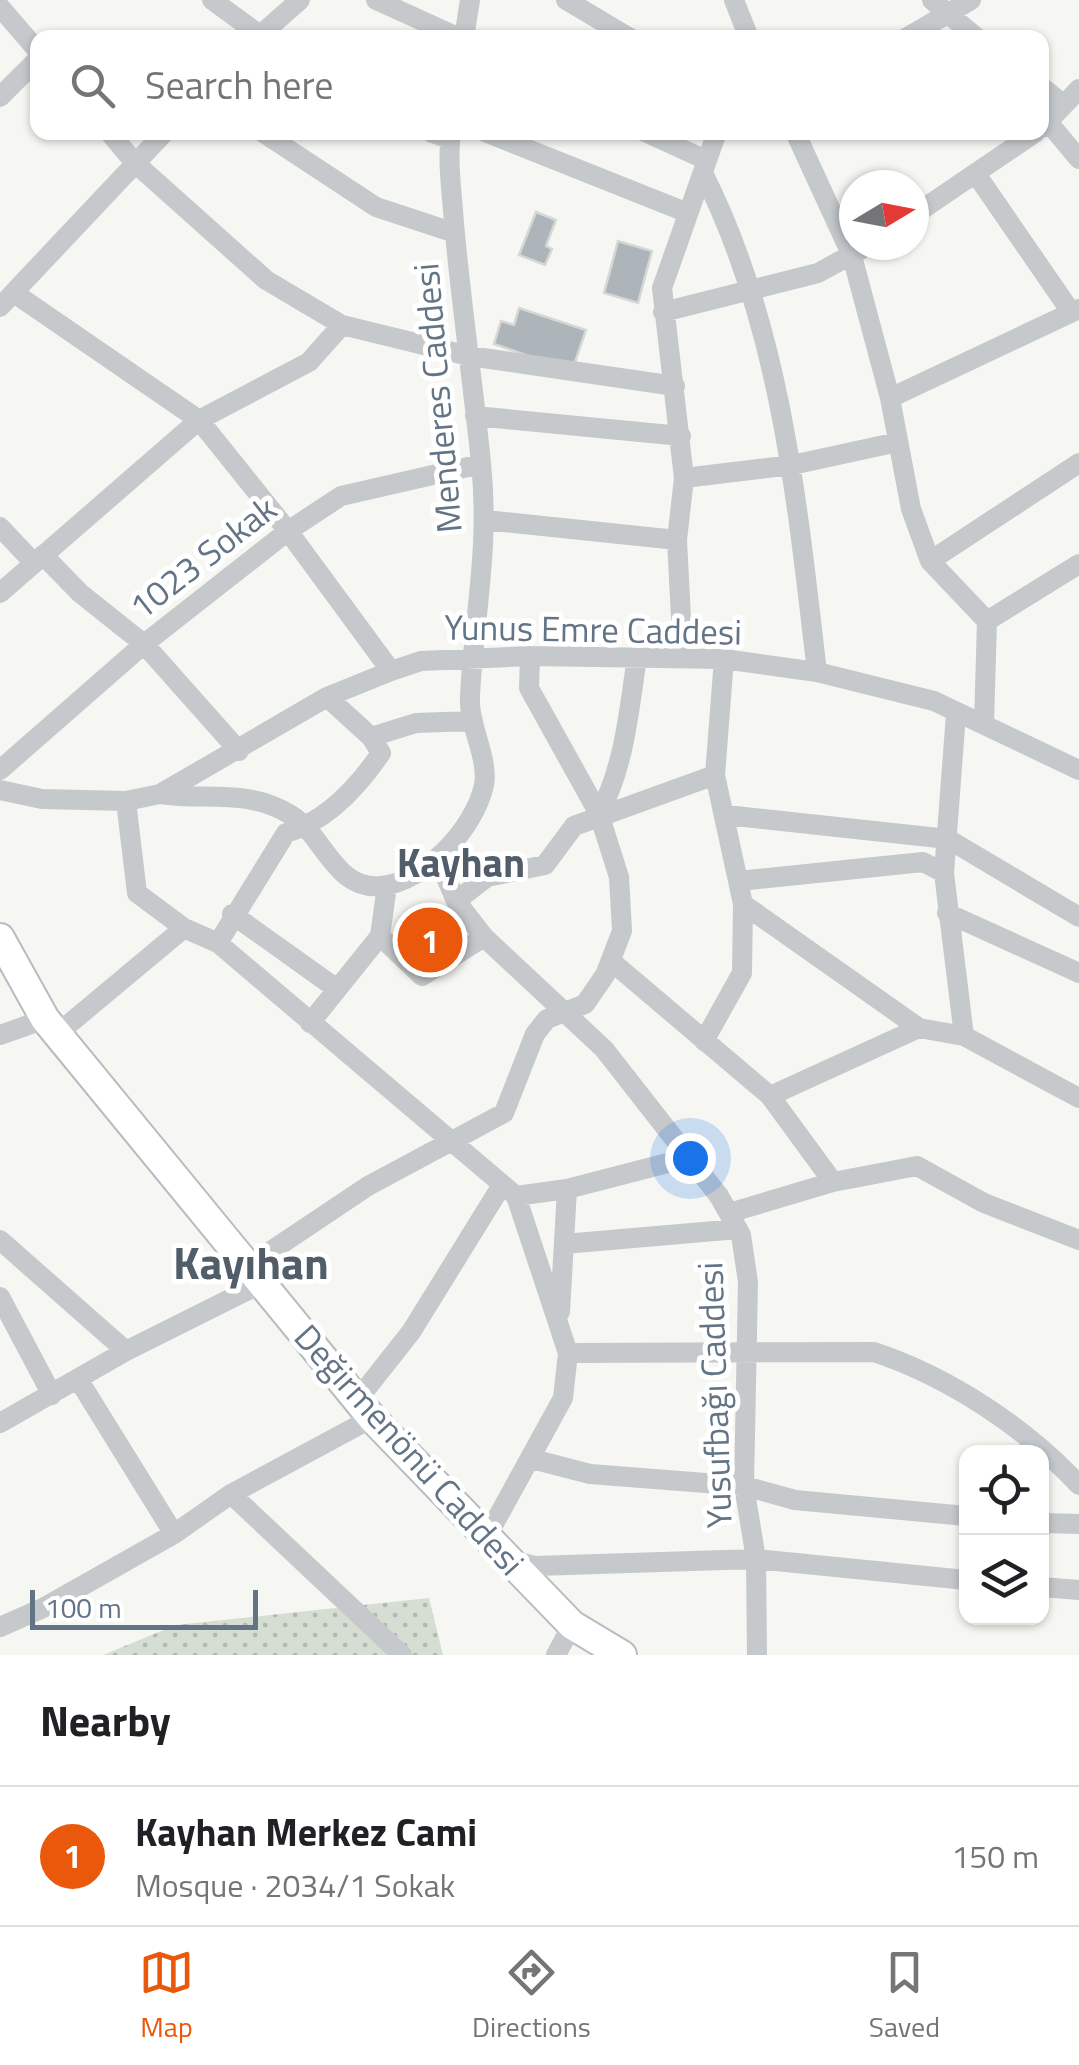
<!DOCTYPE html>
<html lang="en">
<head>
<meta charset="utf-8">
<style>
  :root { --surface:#fff; --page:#f6f6f6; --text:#202124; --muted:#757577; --line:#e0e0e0; --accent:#ea580c }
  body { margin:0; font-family:"Titillium Web",sans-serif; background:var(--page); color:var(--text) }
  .controls { position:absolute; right:30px; bottom:30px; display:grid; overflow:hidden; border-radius:20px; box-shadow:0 2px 8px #0004 }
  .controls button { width:90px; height:90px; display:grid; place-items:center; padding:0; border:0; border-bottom:2px solid var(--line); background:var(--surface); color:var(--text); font:50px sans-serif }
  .compass { position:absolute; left:839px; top:170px; width:90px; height:90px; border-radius:50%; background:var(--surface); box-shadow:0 2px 8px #0004; rotate:80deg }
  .scale { position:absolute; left:30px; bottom:25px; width:228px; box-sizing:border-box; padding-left:10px; border:5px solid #637485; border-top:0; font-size:28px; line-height:35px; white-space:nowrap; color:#637485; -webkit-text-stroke:8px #fff; paint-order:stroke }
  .you { position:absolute; left:690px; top:1158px; width:35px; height:35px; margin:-25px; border:8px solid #fff; border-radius:50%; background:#1a73e8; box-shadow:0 0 0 15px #1a73e833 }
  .badge { display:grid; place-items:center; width:65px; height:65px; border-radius:50%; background:var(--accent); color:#fff; font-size:32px; font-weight:700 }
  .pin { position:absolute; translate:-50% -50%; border:5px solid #fff; box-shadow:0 2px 10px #0006 }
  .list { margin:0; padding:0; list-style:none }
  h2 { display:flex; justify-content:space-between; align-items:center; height:130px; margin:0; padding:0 40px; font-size:42px }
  h2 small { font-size:32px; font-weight:400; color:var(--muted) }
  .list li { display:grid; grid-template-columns:65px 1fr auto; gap:30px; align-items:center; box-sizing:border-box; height:140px; padding:0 40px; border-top:2px solid var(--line) }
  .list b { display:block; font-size:38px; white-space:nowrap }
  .list p { margin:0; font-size:32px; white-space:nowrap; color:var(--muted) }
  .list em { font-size:32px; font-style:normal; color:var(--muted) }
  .icon { flex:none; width:55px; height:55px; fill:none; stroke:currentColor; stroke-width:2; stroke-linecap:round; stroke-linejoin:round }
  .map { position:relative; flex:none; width:1079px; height:1655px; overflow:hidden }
  .search { position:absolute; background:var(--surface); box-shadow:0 2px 8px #0004; left:30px; right:30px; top:30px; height:110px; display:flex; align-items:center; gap:25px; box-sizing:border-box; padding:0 35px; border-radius:20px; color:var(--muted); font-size:38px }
  .sheet { height:270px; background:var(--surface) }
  nav { display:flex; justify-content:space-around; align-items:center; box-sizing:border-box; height:140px; border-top:2px solid var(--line); background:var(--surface); font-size:28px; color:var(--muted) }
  nav a { display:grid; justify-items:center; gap:5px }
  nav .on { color:var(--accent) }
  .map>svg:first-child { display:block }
  .grass { fill:url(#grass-dots) }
  .building { fill:#adb5bb; stroke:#d7d7d5; stroke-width:2.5 }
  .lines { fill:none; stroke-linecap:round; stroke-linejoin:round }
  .major-casing { stroke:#b8bcc0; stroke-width:32 }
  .minor { stroke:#c5c9cc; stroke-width:20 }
  .major { stroke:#fff; stroke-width:28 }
  .labels { text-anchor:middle; stroke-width:10; stroke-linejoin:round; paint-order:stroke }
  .street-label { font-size:35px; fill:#637485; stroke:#fff }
  .quarter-label { font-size:40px; font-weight:bold; fill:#515e6a; stroke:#fff }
  .district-label { font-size:45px; font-weight:bold; fill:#515e6a; stroke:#fff }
</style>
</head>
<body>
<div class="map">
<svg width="1079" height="1655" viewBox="0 0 1079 1655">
  <defs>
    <pattern id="grass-dots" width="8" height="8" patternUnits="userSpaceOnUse" patternTransform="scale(2.5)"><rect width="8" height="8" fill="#d6ded3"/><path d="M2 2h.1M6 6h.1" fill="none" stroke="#b1b9b1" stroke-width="1.8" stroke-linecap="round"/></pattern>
  </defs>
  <rect width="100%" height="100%" fill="#f6f6f2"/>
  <path class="grass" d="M429 1598 443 1655H103L176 1625Z"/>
  <path class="building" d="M536 212 556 220 546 246 552 249 545 265 519 255Z
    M618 241 652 251 638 303 604 293Z
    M519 308 586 330 572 371 494 344 501 321 514 325Z
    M439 913 458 950 422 968 403 931Z"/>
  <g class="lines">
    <defs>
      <path id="major" d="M0 938 45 1019 372 1418 572 1625 622 1655"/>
    </defs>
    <use href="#major" class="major-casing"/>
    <path class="minor" d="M212 0 264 38
      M376 0 460 38
      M566 0 630 38
      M734 0 749 38
      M932 0 977 38
      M0 7 38 51
      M257 38 300 0
      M464 38 470 0
      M906 38 971 0
      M1042 87 1063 104
      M0 97 38 59
      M1048 122 1079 159
      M1042 128 1079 89
      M109 132 135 163 266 280 342 325 469 356 675 386
      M262 132 376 207 455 233
      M430 132 450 139
      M485 132 688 213
      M645 132 706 160
      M795 132 852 256 890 398 911 509 930 561 987 621 984 724
      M703 173C781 328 797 502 817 672
      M976 174 1071 312
      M914 215 1036 132
      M14 293 199 420 288 531 391 671
      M0 307 165 132
      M663 312 818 273 869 245
      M890 398 1079 309
      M475 416 681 436
      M684 478 792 465 898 442
      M485 520 677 540
      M0 527 34 563
      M43 555 80 593 144 644 239 751
      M930 561 1079 463
      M0 593 199 420 309 362 342 325
      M987 621 1079 564
      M683 657 677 540 684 478 662 288 717 132
      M956 714 944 873 964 1036
      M371 737 416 723 473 721
      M0 770 144 644 288 531 341 496 481 464
      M0 790 42 799 126 801 160 794 327 697 391 671 421 661 530 656 724 659 817 672 934 701 1079 770
      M160 794C208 801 246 788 291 815 324 835 335 891 381 886 425 882 475 828 484 785 489 758 468 725 470 696 474 614 490 549 481 463 473 383 461 303 454 223 452 193 447 162 451 132
      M126 801 137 893 184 928 218 943 516 1196 568 1353 563 1398 485 1540
      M599 814C625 765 629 710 637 657
      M726 815 948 839 1079 917
      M439 861 456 901 484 937 604 1049 719 1196 741 1235 748 1282 744 1486 756 1559 757 1655
      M739 881 923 862 944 873
      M456 901 487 877 545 865 574 826 715 775
      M743 904 919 1028
      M947 913 1079 973
      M232 914 337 989
      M380 936 422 976 484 937
      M218 943 286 833C327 821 358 787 381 753L371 737 327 697
      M611 961 770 1096 833 1182
      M310 1023 380 936 387 886
      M57 1034 184 928
      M0 1035 45 1019
      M704 1041 742 973 743 904 715 775 724 659
      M770 1096 919 1028 964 1036 1079 1098
      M516 1196 567 1189 687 1158
      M729 1213 833 1182 917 1166 984 1203 1079 1240
      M0 1240 126 1351
      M564 1244 738 1229
      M247 1267 368 1186 504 1113 535 1034 547 1019 585 1004 605 975 622 931 619 877 599 814 529 688 530 656
      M0 1297 52 1395
      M560 1312 567 1189
      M568 1353 874 1352C949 1377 1025 1427 1079 1485
      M78 1379 174 1534
      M358 1399 411 1332 502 1185
      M0 1423 126 1351 260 1284
      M532 1459 590 1474 744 1486 795 1500 966 1516
      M231 1494 402 1655
      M1042 1523 1079 1524
      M510 1560 535 1566 756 1559 966 1580
      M1042 1587 1079 1590
      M0 1627 43 1608 174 1534 231 1494 372 1418
      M556 1655 572 1625"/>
    <use href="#major" class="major"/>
  </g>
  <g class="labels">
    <g class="street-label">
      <text transform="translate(438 398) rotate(-95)" y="12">Menderes Caddesi</text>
      <text transform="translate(203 558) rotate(-38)" y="12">1023 Sokak</text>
      <text transform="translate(593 630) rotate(1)" y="12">Yunus Emre Caddesi</text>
      <text transform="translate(715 1395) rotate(-92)" y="12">Yusufbağı Caddesi</text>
      <text transform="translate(409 1450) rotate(48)" y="12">Değirmenönü Caddesi</text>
    </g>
    <g class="quarter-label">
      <text x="461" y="877">Kayhan</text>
    </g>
    <g class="district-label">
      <text x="251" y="1279">Kayıhan</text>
    </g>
  </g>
</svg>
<div class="controls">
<button><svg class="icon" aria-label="locate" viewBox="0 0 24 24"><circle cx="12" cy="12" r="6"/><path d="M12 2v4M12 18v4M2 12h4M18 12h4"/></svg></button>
<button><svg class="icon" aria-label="layers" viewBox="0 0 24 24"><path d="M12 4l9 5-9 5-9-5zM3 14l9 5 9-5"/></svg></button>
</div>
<svg class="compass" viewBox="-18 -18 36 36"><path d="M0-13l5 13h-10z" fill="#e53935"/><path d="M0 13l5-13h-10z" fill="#757577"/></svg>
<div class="scale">100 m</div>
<div class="you"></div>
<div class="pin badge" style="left:430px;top:940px">1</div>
<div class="search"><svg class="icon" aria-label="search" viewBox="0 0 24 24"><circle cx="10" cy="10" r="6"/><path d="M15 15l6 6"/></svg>Search here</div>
</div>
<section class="sheet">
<h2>Nearby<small></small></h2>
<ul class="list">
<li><span class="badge">1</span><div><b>Kayhan Merkez Cami</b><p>Mosque · 2034/1 Sokak</p></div><em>150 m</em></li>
</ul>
</section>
<nav>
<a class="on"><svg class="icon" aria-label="map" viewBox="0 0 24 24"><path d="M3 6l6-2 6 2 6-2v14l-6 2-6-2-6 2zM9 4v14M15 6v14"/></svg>Map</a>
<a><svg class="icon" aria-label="directions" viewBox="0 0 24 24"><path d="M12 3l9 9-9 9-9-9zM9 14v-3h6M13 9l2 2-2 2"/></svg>Directions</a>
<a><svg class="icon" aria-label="saved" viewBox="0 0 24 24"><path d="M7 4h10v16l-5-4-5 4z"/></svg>Saved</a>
</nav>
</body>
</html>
